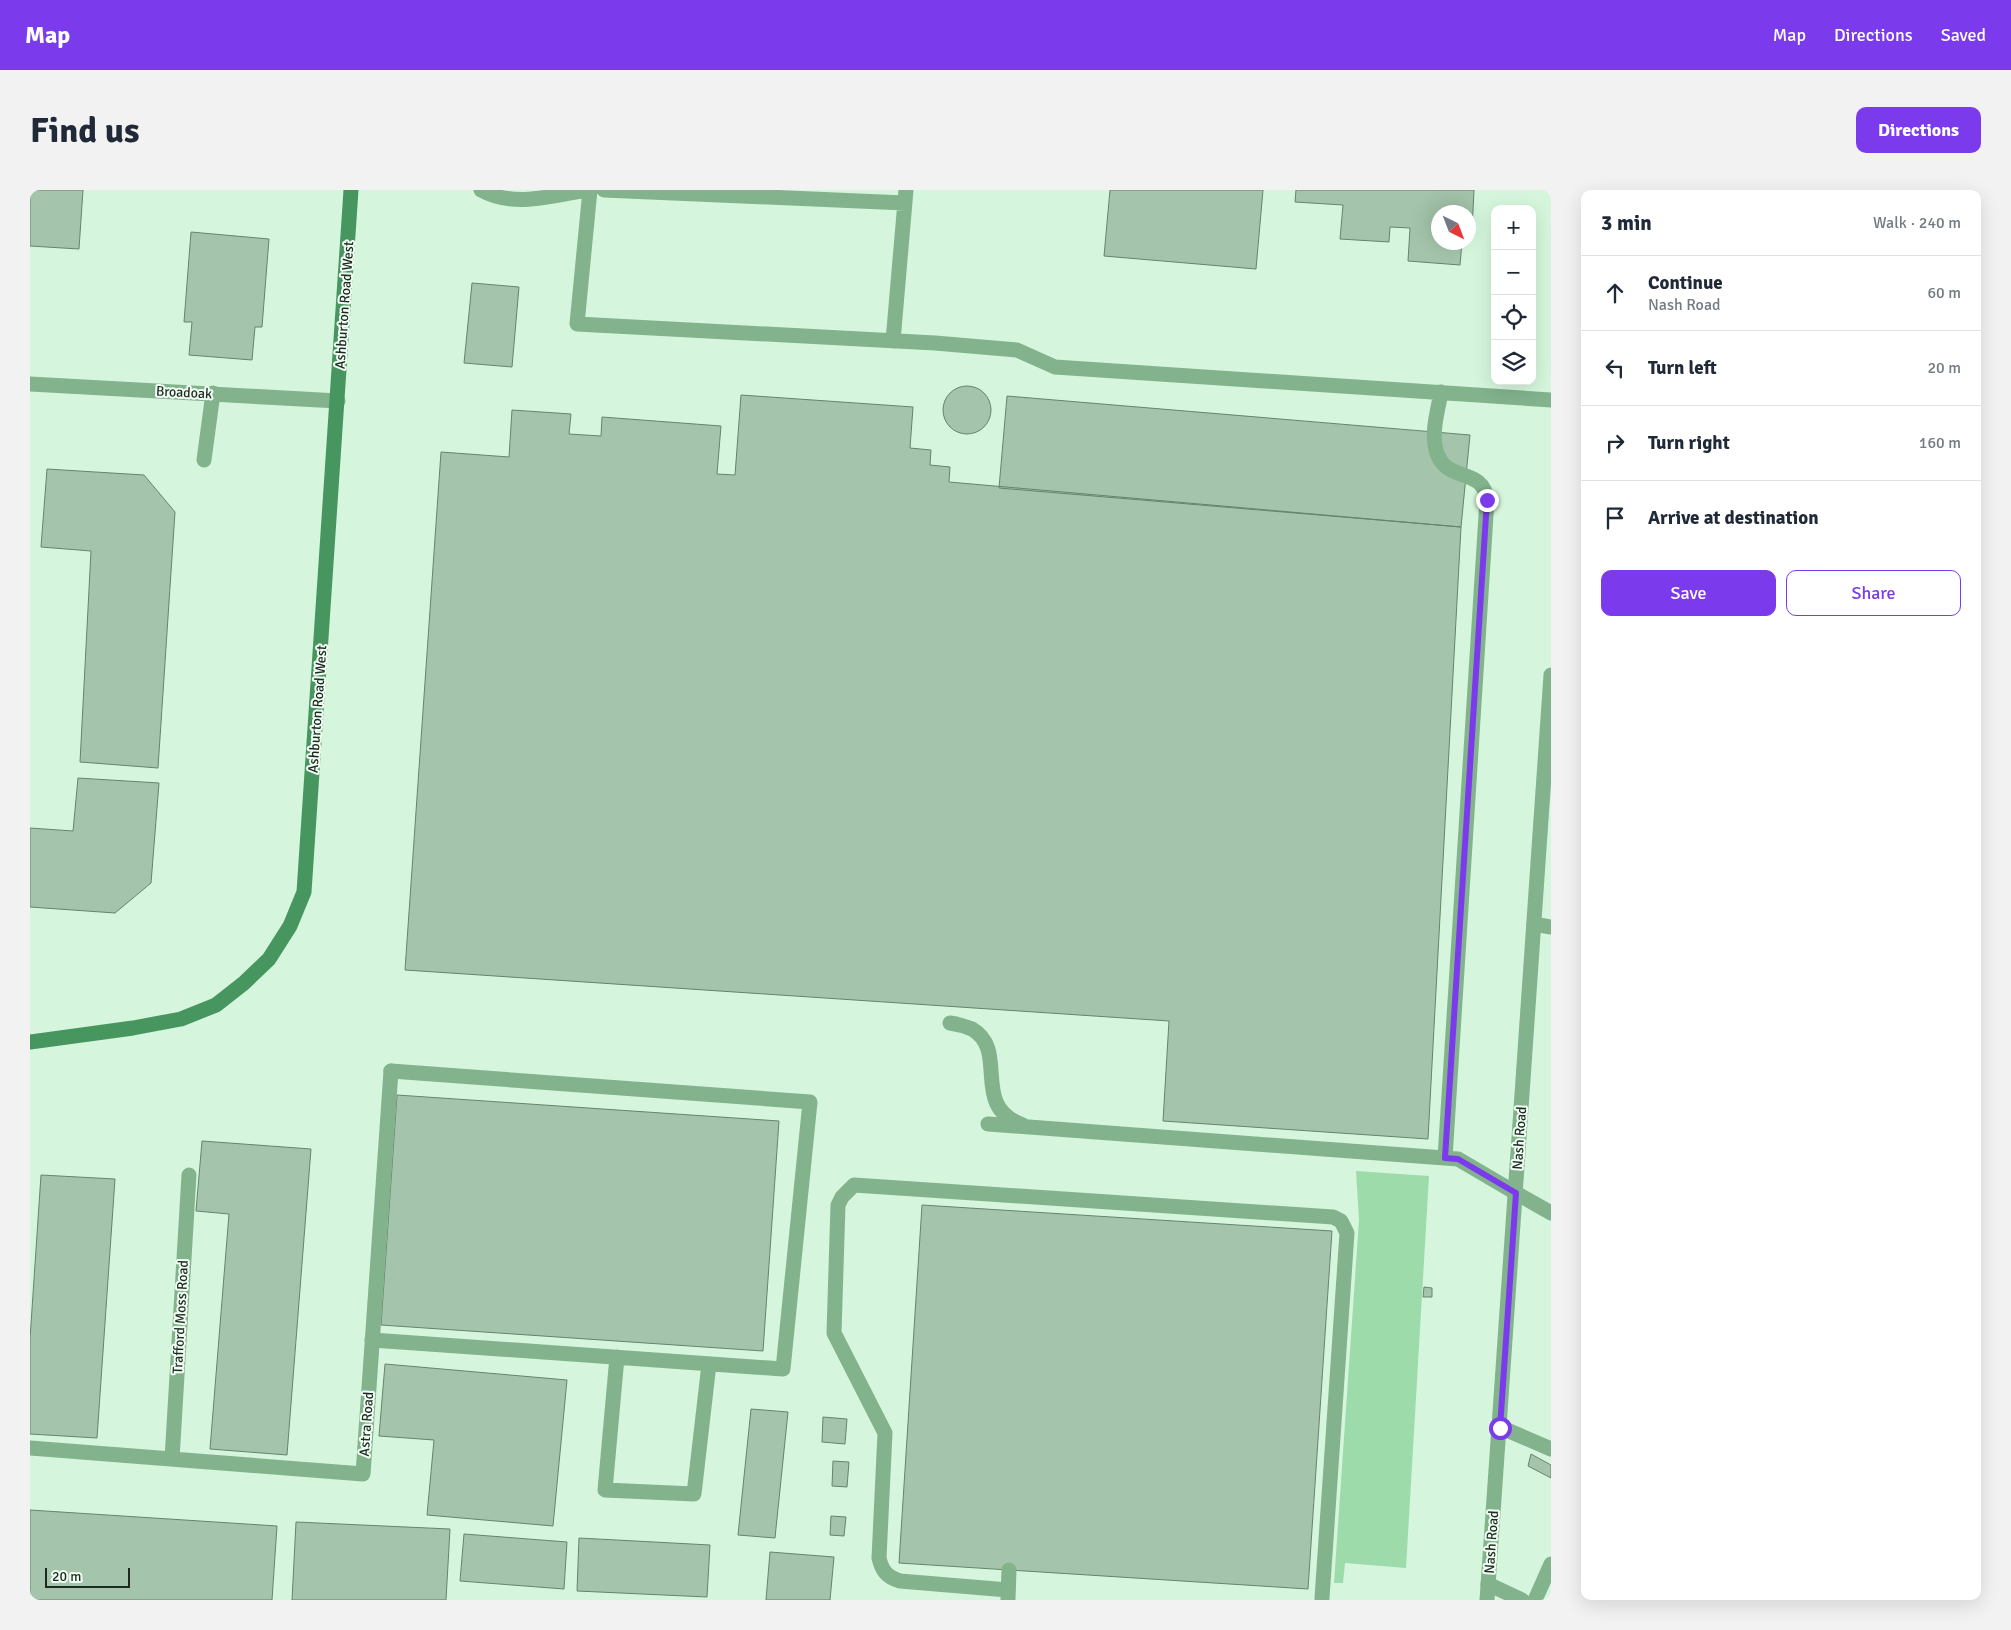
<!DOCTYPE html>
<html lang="en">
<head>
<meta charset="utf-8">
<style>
  :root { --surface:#fff; --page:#f2f2f3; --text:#1f2937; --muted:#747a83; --line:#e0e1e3; --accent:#7c3aed }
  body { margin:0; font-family:Signika,sans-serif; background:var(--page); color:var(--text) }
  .controls { position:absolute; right:15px; top:15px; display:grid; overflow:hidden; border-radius:10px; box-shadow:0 5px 20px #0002 }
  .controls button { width:45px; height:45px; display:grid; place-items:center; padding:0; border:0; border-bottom:1px solid var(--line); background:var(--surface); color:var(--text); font:25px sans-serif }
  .compass { position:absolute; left:1401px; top:15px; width:45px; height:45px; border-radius:50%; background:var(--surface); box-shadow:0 5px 20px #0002; rotate:138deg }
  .scale { position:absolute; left:15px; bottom:12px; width:85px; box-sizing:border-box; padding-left:5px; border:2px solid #1e2a21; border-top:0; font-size:14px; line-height:18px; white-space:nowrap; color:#1e2a21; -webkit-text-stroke:4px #f1fef3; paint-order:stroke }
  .stop { position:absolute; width:15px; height:15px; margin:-11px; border:4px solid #7c3aed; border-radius:50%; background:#fff }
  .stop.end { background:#7c3aed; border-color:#fff; box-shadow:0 1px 5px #0008 }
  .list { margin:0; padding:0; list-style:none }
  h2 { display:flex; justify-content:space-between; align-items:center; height:65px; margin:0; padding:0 20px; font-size:21px }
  h2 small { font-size:16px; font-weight:400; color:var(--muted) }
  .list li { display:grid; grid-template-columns:32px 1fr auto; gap:15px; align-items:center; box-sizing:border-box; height:75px; padding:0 20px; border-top:1px solid var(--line) }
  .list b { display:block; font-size:19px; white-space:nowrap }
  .list p { margin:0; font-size:16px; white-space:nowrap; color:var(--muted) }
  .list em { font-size:16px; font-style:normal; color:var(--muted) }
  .actions { display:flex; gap:10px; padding:15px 20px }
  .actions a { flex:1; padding:11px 0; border:1px solid var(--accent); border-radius:10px; text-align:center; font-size:18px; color:var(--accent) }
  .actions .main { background:var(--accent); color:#fff }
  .icon { flex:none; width:28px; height:28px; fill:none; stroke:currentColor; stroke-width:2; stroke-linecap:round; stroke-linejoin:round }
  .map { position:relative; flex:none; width:1521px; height:1410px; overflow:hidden; border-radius:10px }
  header { display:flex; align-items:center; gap:30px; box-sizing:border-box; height:70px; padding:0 25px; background:var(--accent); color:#fff }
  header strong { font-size:24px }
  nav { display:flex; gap:28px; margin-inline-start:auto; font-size:18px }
  .intro { display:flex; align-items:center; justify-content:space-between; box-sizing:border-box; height:120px; padding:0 30px }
  h1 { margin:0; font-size:35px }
  .button { padding:12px 22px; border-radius:10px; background:var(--accent); color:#fff; font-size:18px; font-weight:700 }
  main { display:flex; gap:30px; padding:0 30px }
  aside { flex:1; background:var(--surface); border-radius:10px; box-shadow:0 5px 20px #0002 }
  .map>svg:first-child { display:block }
  .green { fill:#9ddbab }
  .building { fill:#a4c4ab; stroke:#66846d }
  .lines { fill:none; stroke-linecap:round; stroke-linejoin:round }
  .lane { stroke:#82b38d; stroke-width:15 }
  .street { stroke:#82b38d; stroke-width:15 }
  .secondary { stroke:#47965f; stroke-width:15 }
  .route { stroke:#7c3aed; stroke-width:6 }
  .labels { text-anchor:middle; stroke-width:4; stroke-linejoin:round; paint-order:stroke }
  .street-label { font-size:14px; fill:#1e2a21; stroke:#f1fef3 }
</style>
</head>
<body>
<header>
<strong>Map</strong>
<nav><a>Map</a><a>Directions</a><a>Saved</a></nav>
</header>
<div class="intro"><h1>Find us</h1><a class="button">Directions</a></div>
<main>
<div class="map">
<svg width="1521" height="1410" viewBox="0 0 1521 1410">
  <rect width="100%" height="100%" fill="#d5f6dc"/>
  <path class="green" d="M1326 981 1399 986 1376 1378 1315 1373 1313 1393H1304L1329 1030Z"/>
  <path class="building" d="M0 0H53L49 59 0 56Z
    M1080 0H1233L1226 79 1074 66Z
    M1266 0H1444L1442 41H1438V22H1408V52H1432L1430 75 1378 71 1380 38 1360 37 1359 52 1310 49 1313 15 1265 12Z
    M161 42 239 49 232 137H225L222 170 159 165 162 132H154Z
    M442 93 489 97 482 177 434 173Z
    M913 220a24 24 0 1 1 48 0a24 24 0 1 1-48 0Z
    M711 205 883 217 880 258 901 260 900 275 920 277 919 292 1431 337 1398 949 1133 931 1139 831 375 780 411 262 479 267 482 220 541 224 539 244 571 246 572 227 691 236 687 284 705 285Z
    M977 206 1440 245 1431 337 969 298Z
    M17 279 114 285 145 322 128 578 50 572 61 361 11 357Z
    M48 588 129 593 121 693 85 723 0 717V638L43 641Z
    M367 905 749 931 733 1161 351 1135Z
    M172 951 281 959 257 1265 180 1259 199 1024 166 1021Z
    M11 985 85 989 67 1248 0 1244V1149Z
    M892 1015 1302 1041 1278 1399 869 1373Z
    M1394 1097 1402 1098V1107H1393Z
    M355 1174 537 1190 523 1336 397 1325 404 1250 349 1246Z
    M721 1219 758 1222 745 1348 708 1345Z
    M793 1227 817 1229 815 1254 792 1252Z
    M1501 1264 1521 1275V1288L1498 1276Z
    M803 1271 819 1272 817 1297 802 1296Z
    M0 1320 247 1336 242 1410H0Z
    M801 1326 816 1327 814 1346 800 1345Z
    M266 1332 420 1339 416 1410H262Z
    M434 1344 537 1352 534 1399 430 1391Z
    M549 1348 680 1355 677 1407 547 1401Z
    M740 1362 804 1367 800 1410H736Z"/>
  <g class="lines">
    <path class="lane" d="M451 0C483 18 522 6 556 0
      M560 0 547 134 905 153 987 160 1025 177 1521 210
      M574 0 875 13
      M863 151 876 0
      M1411 202C1408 220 1401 242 1406 260 1415 295 1453 275 1457 310L1415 968
      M174 270 183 203
      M1504 734 1521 737
      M920 833C927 834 935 836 942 839 980 861 939 916 993 935
      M958 934 1428 969 1486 1003
      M342 1150 753 1179 780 912 361 881
      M587 1167 575 1300 664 1304 679 1174
      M1470 1237 1521 1259
      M1458 1394 1492 1410
      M978 1400 870 1391C857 1387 852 1381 849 1368L855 1243 804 1143 808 1015 812 1007 824 995 1303 1027 1311 1031 1317 1043 1292 1408
      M978 1409 979 1380
      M1505 1410 1521 1374"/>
    <path class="street" d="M0 194 308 211
      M1486 1003 1521 1023
      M0 1258 333 1284 361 881
      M142 1269 159 985
      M1457 1410 1521 485"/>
    <path class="secondary" d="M0 852 103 838 151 829 186 815 214 793 239 769 260 736 274 702 321 0"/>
  </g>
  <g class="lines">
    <path class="route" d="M1457 310 1415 968 1428 969 1486 1003 1470 1238"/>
  </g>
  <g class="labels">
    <g class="street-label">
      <text transform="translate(314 115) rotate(-86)" y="5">Ashburton Road West</text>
      <text transform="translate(154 202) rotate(3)" y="5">Broadoak</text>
      <text transform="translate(287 519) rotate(-86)" y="5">Ashburton Road West</text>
      <text transform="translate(1489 948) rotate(-86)" y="5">Nash Road</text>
      <text transform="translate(150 1127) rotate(-87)" y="5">Trafford Moss Road</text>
      <text transform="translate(336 1234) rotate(-86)" y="5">Astra Road</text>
      <text transform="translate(1461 1352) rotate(-86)" y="5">Nash Road</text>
    </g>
  </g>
</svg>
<div class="controls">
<button>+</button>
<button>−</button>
<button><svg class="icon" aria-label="locate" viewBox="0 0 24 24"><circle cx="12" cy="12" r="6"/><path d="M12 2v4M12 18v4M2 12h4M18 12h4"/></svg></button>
<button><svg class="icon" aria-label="layers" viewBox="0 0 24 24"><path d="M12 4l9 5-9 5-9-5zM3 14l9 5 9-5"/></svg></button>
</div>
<svg class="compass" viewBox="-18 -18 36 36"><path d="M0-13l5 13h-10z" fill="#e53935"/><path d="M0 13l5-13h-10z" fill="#747a83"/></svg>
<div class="scale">20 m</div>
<div class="stop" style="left:1470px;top:1238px"></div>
<div class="stop end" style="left:1457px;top:310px"></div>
</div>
<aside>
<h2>3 min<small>Walk · 240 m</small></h2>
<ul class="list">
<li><svg class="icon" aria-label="ahead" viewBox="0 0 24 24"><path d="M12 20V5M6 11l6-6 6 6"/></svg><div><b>Continue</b><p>Nash Road</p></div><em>60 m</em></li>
<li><svg class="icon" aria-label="left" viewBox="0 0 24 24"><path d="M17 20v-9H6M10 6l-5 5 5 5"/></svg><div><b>Turn left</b></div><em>20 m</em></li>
<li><svg class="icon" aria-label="right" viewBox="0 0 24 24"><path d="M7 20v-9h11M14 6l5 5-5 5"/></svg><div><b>Turn right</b></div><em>160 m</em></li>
<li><svg class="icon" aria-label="arrive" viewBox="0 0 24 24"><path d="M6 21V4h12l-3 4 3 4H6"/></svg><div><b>Arrive at destination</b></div></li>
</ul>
<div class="actions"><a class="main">Save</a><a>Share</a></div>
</aside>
</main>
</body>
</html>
